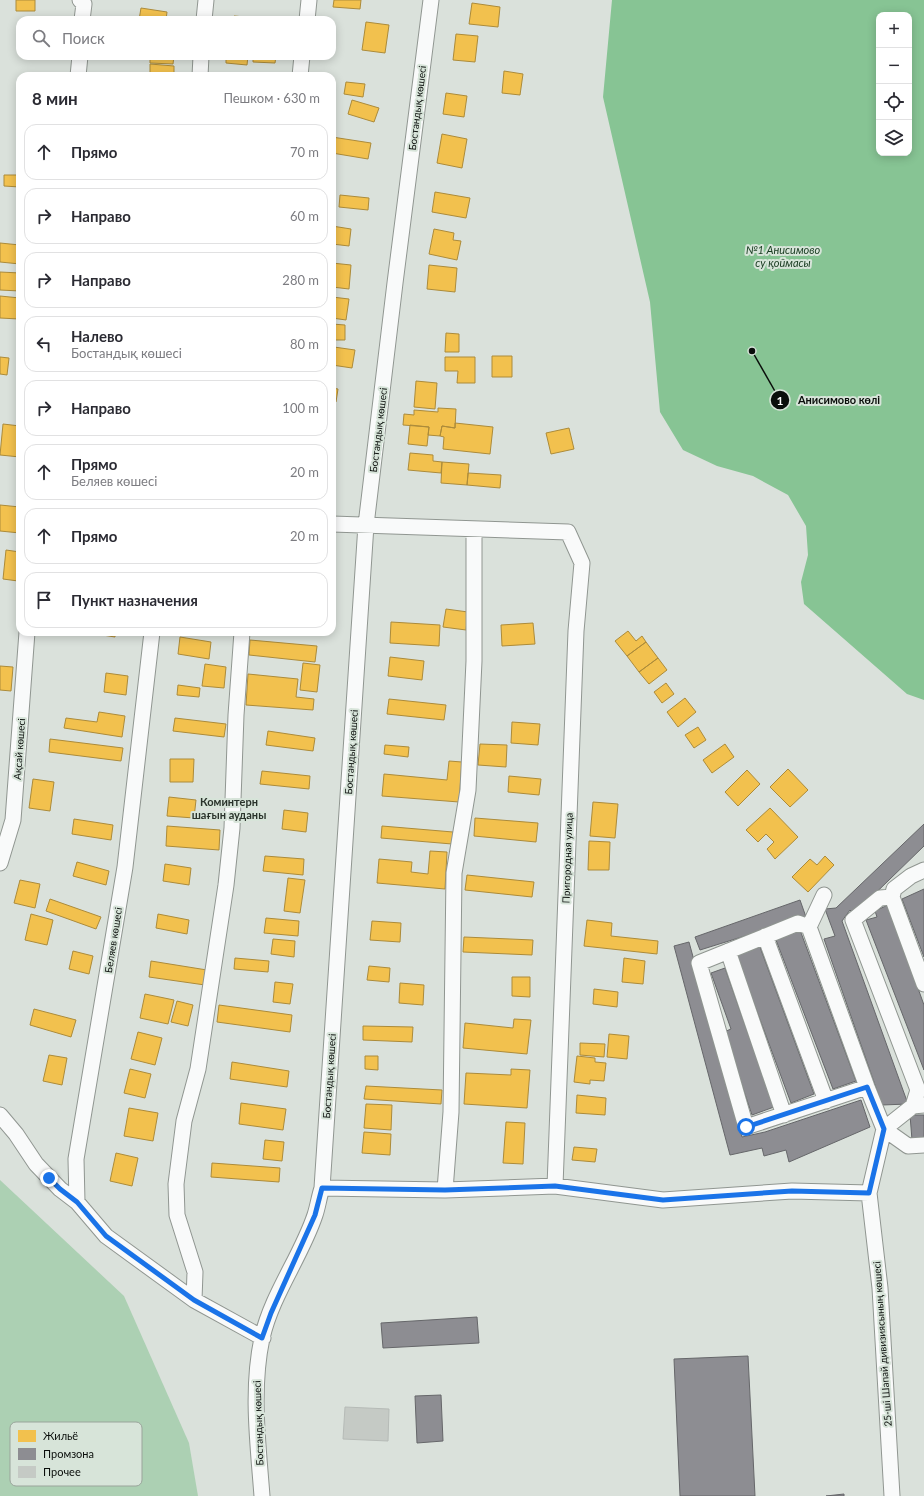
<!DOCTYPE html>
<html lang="ru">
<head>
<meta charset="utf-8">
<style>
  :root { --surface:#fff; --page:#f7f7f7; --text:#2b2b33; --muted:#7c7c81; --line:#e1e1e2 }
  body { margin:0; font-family:Lato,sans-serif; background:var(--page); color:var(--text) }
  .controls { position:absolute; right:12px; top:12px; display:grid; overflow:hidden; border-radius:8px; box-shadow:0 2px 10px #0003 }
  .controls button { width:36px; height:36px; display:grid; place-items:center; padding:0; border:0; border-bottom:1px solid var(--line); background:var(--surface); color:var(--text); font:20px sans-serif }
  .stop { position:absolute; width:12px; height:12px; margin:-9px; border:3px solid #1a73e8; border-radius:50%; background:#fff }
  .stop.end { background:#1a73e8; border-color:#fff; box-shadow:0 1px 4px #0008 }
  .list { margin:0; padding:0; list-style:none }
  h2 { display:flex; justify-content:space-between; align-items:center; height:52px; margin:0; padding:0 16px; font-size:17px }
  h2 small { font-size:13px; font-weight:400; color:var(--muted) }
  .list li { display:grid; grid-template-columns:26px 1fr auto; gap:12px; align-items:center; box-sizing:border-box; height:56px; margin:0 8px 8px; padding:0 8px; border:1px solid var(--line); border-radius:12px }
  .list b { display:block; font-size:15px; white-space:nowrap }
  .list p { margin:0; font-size:13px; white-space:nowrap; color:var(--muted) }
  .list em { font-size:13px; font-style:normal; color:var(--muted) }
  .icon { flex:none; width:22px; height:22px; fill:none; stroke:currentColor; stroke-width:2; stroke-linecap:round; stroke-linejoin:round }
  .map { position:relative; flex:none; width:924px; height:1496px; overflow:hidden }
  .search { position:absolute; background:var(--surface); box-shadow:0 2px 10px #0003; left:16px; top:16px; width:320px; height:44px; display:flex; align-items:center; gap:10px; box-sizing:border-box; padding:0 14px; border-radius:12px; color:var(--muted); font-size:15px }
  .panel { position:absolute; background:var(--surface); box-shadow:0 2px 10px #0003; left:16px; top:72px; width:320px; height:564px; border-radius:12px }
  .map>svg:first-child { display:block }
  .green { fill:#acd0b3 }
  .water { fill:#87c494; fill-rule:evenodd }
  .homes { fill:#f2c14e; stroke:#ac8b3a }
  .industry { fill:#8d8d92; stroke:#66676a }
  .building { fill:#c5cac5; stroke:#b6bbb7 }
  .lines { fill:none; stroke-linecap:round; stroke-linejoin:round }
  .minor-casing { stroke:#909691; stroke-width:17 }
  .minor { stroke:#f9fafa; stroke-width:15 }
  .route { stroke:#1a73e8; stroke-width:5 }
  .labels { text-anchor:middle; stroke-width:4; stroke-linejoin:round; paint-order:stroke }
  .street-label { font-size:10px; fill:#0a0e0b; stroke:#d7e4d9 }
  .water-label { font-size:11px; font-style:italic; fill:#183b20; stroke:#d7e4d9 }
  .neighbourhood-label { font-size:11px; font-weight:bold; fill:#2a332b; stroke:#d7e4d9 }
  .key { fill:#d7e4d9; stroke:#9aa49b; stroke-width:1 }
  .key-label { font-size:11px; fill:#0a0e0b }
  .leader { fill:none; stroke:#0a0e0b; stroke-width:1.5 }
  .callout-dot { fill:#0a0e0b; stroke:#d7e4d9; stroke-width:1.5 }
  .mark-label { font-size:12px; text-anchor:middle; font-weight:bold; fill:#fff }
  .callout-label { font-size:11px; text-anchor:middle; font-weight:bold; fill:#0a0e0b; stroke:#d7e4d9; stroke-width:4; stroke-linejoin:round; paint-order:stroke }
</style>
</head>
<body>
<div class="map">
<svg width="924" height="1496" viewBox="0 0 924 1496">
  <rect width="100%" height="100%" fill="#dae1db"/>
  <path class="green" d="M0 1180 124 1296 189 1443 198 1496H0Z"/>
  <path class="water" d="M612 0H924V700L907 694 804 604 801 582 808 555 806 526 788 495 753 476 717 466 683 450 660 412 650 302 603 97ZM879 15H909V153H879Z"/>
  <path class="homes" d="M16 0H35V11H16Z
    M334 0H361L360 9 333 7Z
    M472 3 500 7 498 27 469 24Z
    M141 8 167 12 166 20H139Z
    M234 16 256 18V20H233Z
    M366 22 389 25 385 53 362 50Z
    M456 34 478 36 475 62 453 60Z
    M150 56H174L173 64 150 63Z
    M226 56H248L247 65 226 63Z
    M253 56H276L275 63 253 62Z
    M150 64 174 66V76H150Z
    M504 71 523 74 520 95 502 93Z
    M346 82 365 84 363 97 344 94Z
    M446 93 467 96 464 117 443 114Z
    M352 100 379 108 374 122 348 114Z
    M442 134 467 139 462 168 437 163Z
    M332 137 371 143 368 159 332 153Z
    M4 175H20V187L4 186Z
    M435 192 470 198 466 218 432 212Z
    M340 195 369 198 368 210 339 207Z
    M332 226 351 229 349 246 332 244Z
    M434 229 454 233 453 240 461 241 457 260 429 254Z
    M0 243 20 245V264L0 262Z
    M332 263 351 265 349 289 332 287Z
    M429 265 457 268 455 292 427 289Z
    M0 272 20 273V291L0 290Z
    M0 296 20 298 19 319 0 318Z
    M332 297 349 299 346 320 332 318Z
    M332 324 345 325V340H332Z
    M446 333 459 334V352H445Z
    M334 347 355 350 352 368 332 365Z
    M492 356H512V377H492Z
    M0 357 9 358 7 375 0 374Z
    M445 357H475V383H457L458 371H445Z
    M416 381 437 383 435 409 414 407Z
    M332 388 338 389 336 402H332Z
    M438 408 456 409 455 428 442 426 440 436 428 435 429 427 403 425 404 414 414 415V410L438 412Z
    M455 423 493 427 490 454 443 449 444 437 440 436 442 426 455 428Z
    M3 424 20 426V457L0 455Z
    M410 425 429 427 427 446 408 444Z
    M569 428 574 449 551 454 546 433Z
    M410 453 433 455V461L442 462 441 473 408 470Z
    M442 462 469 464 467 485 441 483Z
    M468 473 501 475 500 488 467 485Z
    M0 505 20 507V533L0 531Z
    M6 550 20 552 18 581 3 579Z
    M446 609 468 612 466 630 443 627Z
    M391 622 440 625 439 646 390 643Z
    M533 623 535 644 502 646 501 625Z
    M628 631 636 641 642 636 646 642 627 656 615 641Z
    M84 632H115V637Z
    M180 637 211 642 209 659 178 654Z
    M250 640 317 646 315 662 249 655Z
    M646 642 658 658 639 672 627 656Z
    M390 657 424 661 422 680 388 676Z
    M658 658 667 670 649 684 639 672Z
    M303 663 320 665 317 692 300 690Z
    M205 664 226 667 224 688 202 686Z
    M0 666 13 667 11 691 0 690Z
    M106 673 128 676 126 695 104 692Z
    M248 674 298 679 296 697 314 699 313 710 246 705Z
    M666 683 674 694 662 703 654 692Z
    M178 685 200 688 199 697 177 695Z
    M685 698 696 712 678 727 667 712Z
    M389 699 446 705 444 720 387 714Z
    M99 712 125 716 122 737 64 728 66 718 97 722Z
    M175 718 226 724 224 737 173 731Z
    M512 722 540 724 538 745 511 743Z
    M698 727 706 740 694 748 685 735Z
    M268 731 315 738 313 751 266 745Z
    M50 739 123 748 121 761 49 752Z
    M480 744 507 745 506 767 478 765Z
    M725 744 734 757 712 773 703 760Z
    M385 745 409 747 408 757 384 754Z
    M170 759H194L193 782H170Z
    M449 761 462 762 459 802 382 796 384 774 447 780Z
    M788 769 808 790 790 807 770 787Z
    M747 770 760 784 738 806 725 792Z
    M262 771 310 776 309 789 260 784Z
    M509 776 541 779 539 795 508 792Z
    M33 779 54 782 50 811 29 808Z
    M169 797 196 800 194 818 167 816Z
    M593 802 618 804 615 838 590 836Z
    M770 808 798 837 775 859 767 849 774 842 766 834 758 842 746 830Z
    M284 810 308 813 306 832 282 829Z
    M475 818 538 823 536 842 474 836Z
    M74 819 113 825 111 840 72 834Z
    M167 826 220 830 219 850 166 846Z
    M382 826 453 832 452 844 381 838Z
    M589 841 610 842 609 870H588Z
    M430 851 447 852 445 889 377 883 379 859 412 862 411 872 428 874Z
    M265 856 304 859 303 875 263 871Z
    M825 856 834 865 808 892 792 877 810 859 817 865Z
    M77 862 109 871 106 885 73 876Z
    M165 864 191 868 189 885 163 881Z
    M467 875 534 882 532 897 465 890Z
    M288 878 305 880 300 913 284 911Z
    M20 880 40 884 35 908 14 903Z
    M50 899 101 917 96 929 46 911Z
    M31 914 53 920 47 945 25 940Z
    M158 914 189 920 187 934 156 928Z
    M266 918 299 921 298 936 264 933Z
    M587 920 612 923 611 936 658 941 657 954 584 946Z
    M372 921 401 923 400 942 370 940Z
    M464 937 533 940 532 955 463 952Z
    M273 939 295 941 294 957 271 954Z
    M73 951 93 956 89 974 69 969Z
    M235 958 269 961 268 972 234 969Z
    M624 958 645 961 643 984 622 982Z
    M151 961 207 970 205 985 149 977Z
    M369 966 390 968 389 982 367 980Z
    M512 977H530V997L512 996Z
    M275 982 293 984 290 1004 273 1002Z
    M400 983 424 985 423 1005 399 1003Z
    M594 989 618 992 617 1007 593 1004Z
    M145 994 174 1000 168 1024 140 1018Z
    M177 1001 193 1005 188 1026 171 1022Z
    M219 1005 292 1015 290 1032 217 1022Z
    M34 1009 76 1020 71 1037 30 1025Z
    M514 1019 531 1020 527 1054 463 1048 465 1023 513 1028Z
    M363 1026 413 1027 412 1042 363 1040Z
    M138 1032 162 1038 155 1065 131 1059Z
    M609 1034 629 1036 627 1059 607 1057Z
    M580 1043 605 1044 604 1057 580 1055Z
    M49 1055 67 1058 62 1085 43 1081Z
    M365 1056H378V1070L365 1069Z
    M577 1056 595 1058V1062L606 1063 604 1081 590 1080V1084L574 1082Z
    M232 1062 289 1071 287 1087 230 1079Z
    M130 1069 151 1074 145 1098 124 1093Z
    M511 1069 530 1070 527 1108 464 1104 466 1073 511 1075Z
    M366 1086 442 1090 441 1104 364 1099Z
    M577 1095 606 1098 605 1115 576 1113Z
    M241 1103 286 1109 283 1130 239 1124Z
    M366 1104 392 1105 391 1130 364 1128Z
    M129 1108 158 1113 153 1141 124 1136Z
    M506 1122 525 1123 523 1164 503 1163Z
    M364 1132 391 1134 390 1155 362 1153Z
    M265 1140 284 1142 282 1161 263 1159Z
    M574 1147 597 1149 595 1162 572 1160Z
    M116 1153 138 1158 132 1186 110 1181Z
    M212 1163 280 1168 279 1182 211 1177Z"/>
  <path class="industry" d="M924 824V846L854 914 850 910 842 921 908 1104 882 1105 824 939 835 936 825 909 836 908Z
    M924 889V957L902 899Z
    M800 900 806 917 700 950 695 937Z
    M888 905 924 1005V1070L866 920 877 917 875 911Z
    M800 930 856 1081 833 1089 776 940Z
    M689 942 742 1137 765 1132 861 1100 870 1127 789 1162 786 1150 764 1156 762 1148 730 1155 674 946Z
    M760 947 814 1094 791 1103 736 955Z
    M725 968 774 1107 752 1115 724 1032 731 1029 711 973Z
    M910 1115H924V1140H912Z
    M477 1317 479 1343 383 1348 381 1323Z
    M748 1356 755 1496H680L674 1359Z
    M441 1395 443 1441 417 1443 415 1396Z
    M844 1494V1496H826Z"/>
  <path class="building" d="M345 1407 389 1409 388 1441 343 1439Z"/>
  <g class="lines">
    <defs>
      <path id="minor" d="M80 0 84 4 82 20
        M204 20 206 0
        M307 20 309 0
        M78 76 80 56
        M200 76 201 56
        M300 76 302 56
        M332 524 568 532 582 563 576 631 555 1186
        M152 632 125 867 76 1159 77 1202 106 1236 194 1300 263 1338
        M0 863 13 820 27 632
        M824 895 809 927 867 1087 884 1129 908 1146 924 1145
        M892 897 924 984
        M809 927 798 923 699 963 746 1127 867 1087
        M765 936 826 1101
        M728 951 784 1115
        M913 1106 918 1090 853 920 880 898 892 897 894 889 911 876 924 870
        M0 1115 16 1134 36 1164 60 1189 77 1202
        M322 1188 445 1190 555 1186 663 1200 792 1191 869 1193
        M445 1190 451 1112 454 873 468 790 474 661V529
        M194 1300 195 1272 177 1215 176 1184 184 1121 198 1069 226 885 232 828 236 715 242 632
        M262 1496C258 1443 251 1390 262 1338 272 1294 301 1257 315 1215 318 1206 319 1197 322 1188L366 525 395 283 431 0
        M892 1496 880 1288 869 1193 884 1129 913 1106 924 1105"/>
    </defs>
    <use href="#minor" class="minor-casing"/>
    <use href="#minor" class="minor"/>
  </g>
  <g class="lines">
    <path class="route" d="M49 1178 60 1189 77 1202 106 1236 194 1300 262 1338 271 1313 315 1215 322 1188 445 1190 555 1186 663 1200 792 1191 869 1193 884 1129 867 1087 746 1127"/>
  </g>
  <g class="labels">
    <g class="street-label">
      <text transform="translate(417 108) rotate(-83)" y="4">Бостандық көшесі</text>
      <text transform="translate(378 430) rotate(-83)" y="4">Бостандық көшесі</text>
      <text transform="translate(19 749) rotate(-86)" y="4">Ақсай көшесі</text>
      <text transform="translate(351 752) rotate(-86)" y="4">Бостандық көшесі</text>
      <text transform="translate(567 858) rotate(-88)" y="4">Пригородная улица</text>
      <text transform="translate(113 940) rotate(-81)" y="4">Беляев көшесі</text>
      <text transform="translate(329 1076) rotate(-86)" y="4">Бостандық көшесі</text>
      <text transform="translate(882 1344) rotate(-94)" y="4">25-ші Шапай дивизиясының көшесі</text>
      <text transform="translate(258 1423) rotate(-92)" y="4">Бостандық көшесі</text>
    </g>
    <g class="water-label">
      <text x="783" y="254">№1 Анисимово<tspan x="783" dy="13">су қоймасы</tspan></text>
    </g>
    <g class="neighbourhood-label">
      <text x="229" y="806">Коминтерн<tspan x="229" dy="13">шағын ауданы</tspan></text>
    </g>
  </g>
  <rect x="10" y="1422" width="132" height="64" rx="6" class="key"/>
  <rect x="18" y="1430" width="18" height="12" fill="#f2c14e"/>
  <rect x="18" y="1448" width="18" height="12" fill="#8d8d92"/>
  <rect x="18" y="1466" width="18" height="12" fill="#c5cac5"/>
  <g class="key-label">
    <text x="43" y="1440">Жильё</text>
    <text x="43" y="1458">Промзона</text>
    <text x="43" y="1476">Прочее</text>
  </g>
  <path class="leader" d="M752 351L780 400"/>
  <g class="callout-dot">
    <circle cx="752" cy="351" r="4"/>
    <circle cx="780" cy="400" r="10"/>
  </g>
  <g class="mark-label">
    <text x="780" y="405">1</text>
  </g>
  <g class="callout-label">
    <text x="839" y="404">Анисимово көлі</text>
  </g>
</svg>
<div class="controls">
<button>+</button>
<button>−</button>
<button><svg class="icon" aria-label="locate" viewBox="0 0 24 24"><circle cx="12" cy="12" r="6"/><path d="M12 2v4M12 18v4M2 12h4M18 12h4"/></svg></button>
<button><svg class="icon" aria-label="layers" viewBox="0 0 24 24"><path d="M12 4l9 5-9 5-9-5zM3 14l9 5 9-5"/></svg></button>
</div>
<div class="stop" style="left:746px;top:1127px"></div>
<div class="stop end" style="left:49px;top:1178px"></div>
<div class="search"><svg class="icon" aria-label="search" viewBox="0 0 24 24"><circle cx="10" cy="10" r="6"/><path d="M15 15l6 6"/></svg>Поиск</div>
<section class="panel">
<h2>8 мин<small>Пешком · 630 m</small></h2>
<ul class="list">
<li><svg class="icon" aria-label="ahead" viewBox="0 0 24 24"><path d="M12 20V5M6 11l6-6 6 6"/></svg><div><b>Прямо</b></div><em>70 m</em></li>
<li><svg class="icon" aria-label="right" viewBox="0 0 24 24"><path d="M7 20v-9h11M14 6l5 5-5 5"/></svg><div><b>Направо</b></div><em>60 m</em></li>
<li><svg class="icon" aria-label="right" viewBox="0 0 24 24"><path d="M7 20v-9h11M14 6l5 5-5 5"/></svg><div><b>Направо</b></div><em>280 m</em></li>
<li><svg class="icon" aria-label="left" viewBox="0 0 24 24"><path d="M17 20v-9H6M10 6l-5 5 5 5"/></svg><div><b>Налево</b><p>Бостандық көшесі</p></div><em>80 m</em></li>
<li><svg class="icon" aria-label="right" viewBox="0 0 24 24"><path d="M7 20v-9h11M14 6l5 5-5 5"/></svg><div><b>Направо</b></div><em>100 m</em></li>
<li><svg class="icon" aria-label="ahead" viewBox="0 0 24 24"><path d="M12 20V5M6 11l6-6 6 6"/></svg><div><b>Прямо</b><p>Беляев көшесі</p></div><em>20 m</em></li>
<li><svg class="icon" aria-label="ahead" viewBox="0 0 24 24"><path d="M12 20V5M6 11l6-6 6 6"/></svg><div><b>Прямо</b></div><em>20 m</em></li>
<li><svg class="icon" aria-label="arrive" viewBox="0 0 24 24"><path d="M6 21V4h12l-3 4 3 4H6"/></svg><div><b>Пункт назначения</b></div></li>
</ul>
</section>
</div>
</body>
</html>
